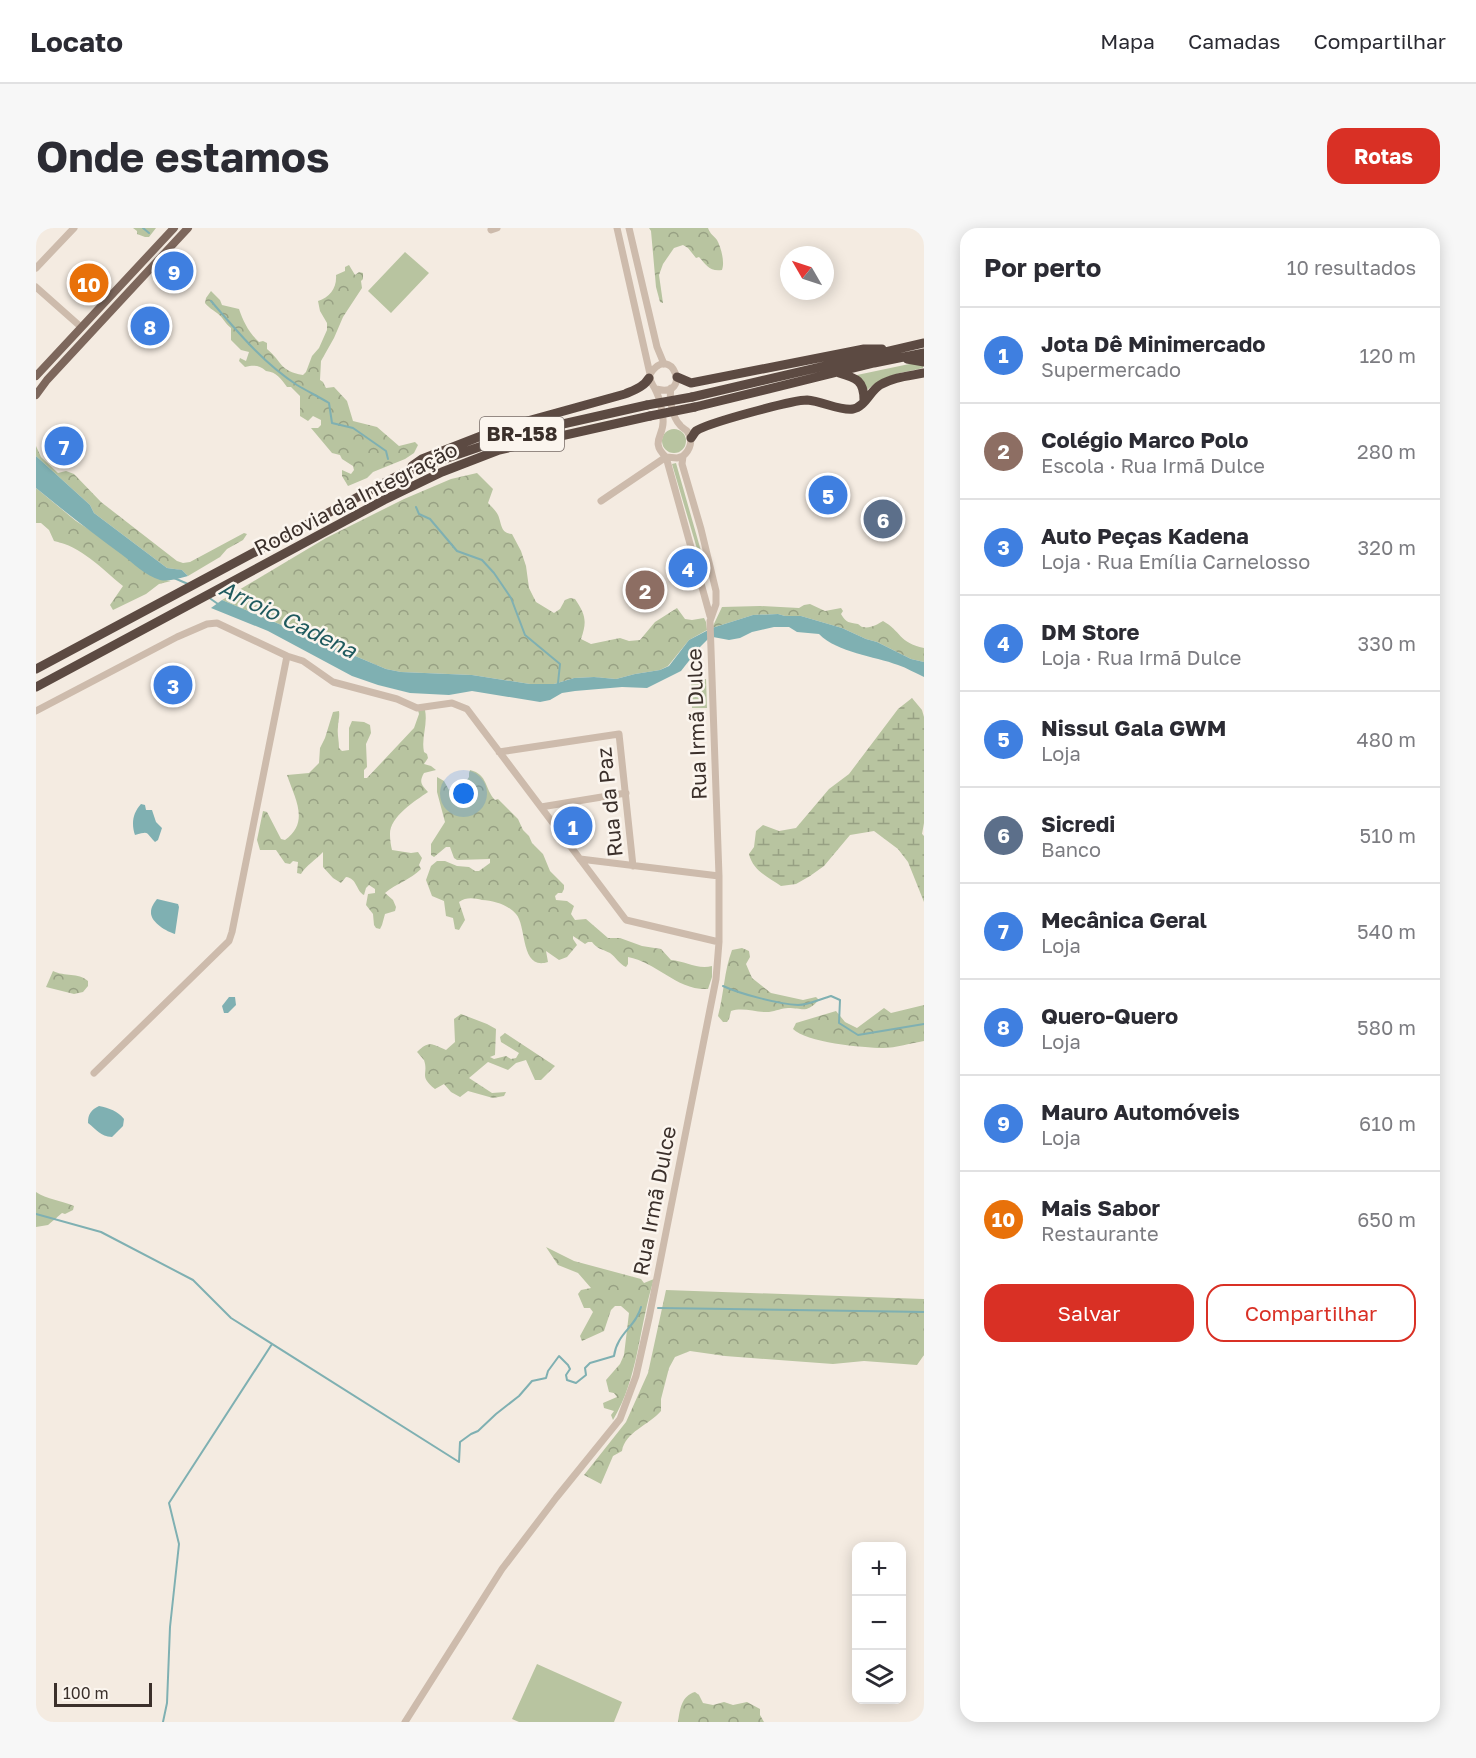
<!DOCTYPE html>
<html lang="pt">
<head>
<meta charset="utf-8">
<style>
  :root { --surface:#fff; --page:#f7f7f7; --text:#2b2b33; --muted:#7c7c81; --line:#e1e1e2; --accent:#d93025 }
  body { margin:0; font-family:"Golos Text",sans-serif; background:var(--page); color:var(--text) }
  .controls { position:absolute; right:18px; bottom:18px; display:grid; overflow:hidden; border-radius:12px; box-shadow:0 3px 15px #0003 }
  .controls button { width:54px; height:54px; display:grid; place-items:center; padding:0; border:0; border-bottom:2px solid var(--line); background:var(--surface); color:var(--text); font:30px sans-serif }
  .compass { position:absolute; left:744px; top:18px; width:54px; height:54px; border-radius:50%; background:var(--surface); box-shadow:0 3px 15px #0003; rotate:309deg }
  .scale { position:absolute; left:18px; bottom:15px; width:98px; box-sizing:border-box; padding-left:6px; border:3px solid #3b302b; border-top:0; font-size:16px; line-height:21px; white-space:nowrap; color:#3b302b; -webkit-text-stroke:4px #fbf5ee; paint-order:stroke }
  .you { position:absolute; left:428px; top:566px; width:21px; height:21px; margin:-15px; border:4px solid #fff; border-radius:50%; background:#1a73e8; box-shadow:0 0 0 9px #1a73e833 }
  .badge { display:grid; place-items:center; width:39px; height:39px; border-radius:50%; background:var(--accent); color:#fff; font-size:20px; font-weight:700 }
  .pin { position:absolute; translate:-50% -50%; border:3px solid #fff; box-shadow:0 2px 6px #0006 }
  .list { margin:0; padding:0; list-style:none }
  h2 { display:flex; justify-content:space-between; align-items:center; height:78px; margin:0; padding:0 24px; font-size:26px }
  h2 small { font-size:20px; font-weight:400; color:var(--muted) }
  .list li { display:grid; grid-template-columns:39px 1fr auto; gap:18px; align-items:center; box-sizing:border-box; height:96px; padding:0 24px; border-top:2px solid var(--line) }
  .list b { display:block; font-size:22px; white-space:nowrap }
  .list p { margin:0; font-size:20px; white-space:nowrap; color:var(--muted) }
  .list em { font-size:20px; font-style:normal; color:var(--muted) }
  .actions { display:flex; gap:12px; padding:18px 24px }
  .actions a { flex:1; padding:14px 0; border:2px solid var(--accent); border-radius:18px; text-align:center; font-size:21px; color:var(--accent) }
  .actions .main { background:var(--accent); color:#fff }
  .icon { flex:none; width:33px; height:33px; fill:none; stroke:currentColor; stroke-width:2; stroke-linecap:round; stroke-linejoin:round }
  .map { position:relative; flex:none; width:888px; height:1494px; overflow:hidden; border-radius:18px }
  header { display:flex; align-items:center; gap:36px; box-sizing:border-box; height:84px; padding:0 30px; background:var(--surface); border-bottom:2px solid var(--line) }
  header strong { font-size:28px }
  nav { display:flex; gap:33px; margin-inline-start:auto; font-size:21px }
  .intro { display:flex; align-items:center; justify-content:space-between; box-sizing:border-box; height:144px; padding:0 36px }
  h1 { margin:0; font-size:42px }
  .button { padding:15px 27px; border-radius:18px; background:var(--accent); color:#fff; font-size:21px; font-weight:700 }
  main { display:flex; gap:36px; padding:0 36px }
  aside { flex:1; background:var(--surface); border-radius:18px; box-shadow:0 3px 15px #0003 }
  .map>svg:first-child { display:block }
  .green { fill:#b8c4a0 }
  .forest { fill:url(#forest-crowns) }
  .wetland { fill:url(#wetland-marsh) }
  .water { fill:#7fb0b2 }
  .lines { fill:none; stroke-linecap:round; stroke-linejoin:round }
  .stream { stroke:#7fb0b2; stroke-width:2 }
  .minor { stroke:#cdbbac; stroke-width:7 }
  .major { stroke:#7d675c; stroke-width:8 }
  .highway { stroke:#5c4a42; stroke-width:9 }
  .highway-bridge { stroke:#5c4a42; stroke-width:9 }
  .labels { text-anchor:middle; stroke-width:5; stroke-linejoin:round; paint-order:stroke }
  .shield { fill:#fbf5ee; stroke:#756b66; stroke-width:1.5 }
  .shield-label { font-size:20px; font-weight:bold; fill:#3b302b }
  .street-label { font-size:21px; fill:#3b302b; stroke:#fbf5ee }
  .water-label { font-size:22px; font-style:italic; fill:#1f5a5e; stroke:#fbf5ee }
</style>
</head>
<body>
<header>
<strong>Locato</strong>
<nav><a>Mapa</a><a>Camadas</a><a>Compartilhar</a></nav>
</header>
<div class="intro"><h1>Onde estamos</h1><a class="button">Rotas</a></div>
<main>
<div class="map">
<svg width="888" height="1494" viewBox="0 0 888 1494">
  <defs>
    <pattern id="forest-crowns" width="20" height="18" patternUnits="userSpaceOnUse" patternTransform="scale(1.5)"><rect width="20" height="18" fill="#b8c4a0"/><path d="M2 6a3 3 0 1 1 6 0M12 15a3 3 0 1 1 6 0" fill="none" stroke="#97a083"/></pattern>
    <pattern id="wetland-marsh" width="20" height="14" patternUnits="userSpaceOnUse" patternTransform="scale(1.5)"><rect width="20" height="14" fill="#b8c4a0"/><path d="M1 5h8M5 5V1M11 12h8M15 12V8" fill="none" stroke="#97a083"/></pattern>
  </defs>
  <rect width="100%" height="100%" fill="#f4ebe1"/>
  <path class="green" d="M369 24 393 45 355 85 332 63Z
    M878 135 887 137V140C863 146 851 145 831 162L821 147Z
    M626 213a12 12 0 1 1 24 0a12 12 0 1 1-24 0Z
    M640 235 667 330 664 331 636 236Z
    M670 451 671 480H656L655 452Z
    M501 1436 586 1474 578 1494H483L476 1491Z"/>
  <path class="forest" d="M97 0H120L113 9H109L101 6V3Z
    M613 0H672C674 6 678 8 681 12 685 19 689 34 686 42 674 44 670 37 663 29L660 30 652 20 647 17 638 20 627 36 623 47 627 75 624 74 620 59 615 3Z
    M313 37 319 47 323 44 327 45V51L325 53 326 60 307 89 298 110 285 133 284 152 287 154 290 160 298 159 311 173 317 193 341 199 363 218 379 214 382 217 378 225 369 231 337 244 331 250 312 258 306 248V242L315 246 318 242 317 238 306 231 304 227 296 225 275 200H282L285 197V192L277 188 272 193 264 188V168L255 159H251C245 151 241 144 230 143 223 137 218 137 209 139L203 133 204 130 210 133 213 124 205 122 195 112V100C189 96 187 89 181 85 176 81 173 80 169 75L170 70 175 63 184 72 186 77 203 81C207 93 213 105 223 114L227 113 231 115V121C247 134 243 143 267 147L270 144 276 128 283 120 291 102V95L284 83 282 73C294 69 301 60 300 47L309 43V39Z
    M0 218 5 229 22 245 30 243 38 246 65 274 141 333 147 335 154 334 208 305 211 306 207 312 191 321 184 329 152 348 146 342 131 340 58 285 54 277 0 228Z
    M441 245 457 261 452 275C455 278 460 283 462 287 466 296 464 305 476 306L485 323 490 338 493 360 500 374 518 385 524 381 529 372 534 370 539 371C550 387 551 394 545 411L555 416 584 410 593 413 604 412 619 394 641 380 649 391 656 392 668 390 670 394 671 402 653 412 632 438 624 442 599 446 580 451 558 449 538 450 518 456H494L436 447 365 444 350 441 186 372 290 310 368 271 415 251Z
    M0 260 40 293 130 352 135 353 123 356 110 366 77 382 74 377 87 358C66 341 45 318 18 313L13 302 5 295H0Z
    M774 376 789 383 805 380 807 383 805 386C811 396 813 394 822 396 824 397 825 399 827 399 834 401 842 396 847 393 865 403 863 415 888 420V434L875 431 841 414 830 411 806 400 765 388H749L742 386 717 387 676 400 686 379 724 378 763 380 768 377Z
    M382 482H389C392 497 385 510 388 524L391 526 392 530 388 536 395 538 400 542 388 545C383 554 385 556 392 564 379 573 353 589 354 607 354 612 355 618 356 622L375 625 382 624 386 630 383 637 385 641C374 652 361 655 349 665L357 672 360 679 359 683 349 686 346 697 344 701 340 700 338 697 337 686 330 677 332 666 339 665V661L333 657 330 660 328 667C320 663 321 650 310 649L305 655 297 650 287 639V624C280 632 270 637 265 646L261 645 262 634 257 633 254 636 249 635 240 622H224L221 612 227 583 231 584 245 611 249 612C274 594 259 571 251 547L273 545 283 535 284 520 289 510 297 484 303 483C304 489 302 493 302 499 301 506 303 512 303 520L306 523 313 522V500L316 493 328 494 334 497 335 505 330 516 331 539 328 542V550H331L378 500 383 486Z
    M434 542C452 546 449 562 459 572L462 571 482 591 487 602 493 608 496 615 507 626 514 643 528 657V661L526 665H522L519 668 520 672 531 673 538 678 535 686 539 692 550 691 572 710H584L606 718 625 721 635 732C649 733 662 742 676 738V749L672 761C642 763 620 734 592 729V736L590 739C583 736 580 729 574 725 566 721 561 721 556 714H552L549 716 537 708V711L541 717 531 729 523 732 510 723 512 734C484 743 491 698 480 686 471 676 458 673 446 672 438 670 430 669 423 674L429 692 423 702 419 701 417 690 410 688 408 673 396 668 390 652 395 638 401 633H409L421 638 433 639 439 643H443L454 635V631L421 632 418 630 414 619H410L398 629 395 627V616L409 594 401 564V549L408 553 413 562 417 557 429 555 433 549V545Z
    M706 720 713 723 714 729 710 736 716 750 735 765 767 772 780 769 783 772C769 786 768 780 752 780 746 780 740 783 733 784 720 785 708 779 695 783L693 791 691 794H687L682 788C688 766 688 743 696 722Z
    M17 743C29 749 42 744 52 753V758L47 764 38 766 10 759Z
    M888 777V813C875 815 860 820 847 820 827 820 769 814 757 801L760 795 800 783 809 794 821 800 848 780 855 785Z
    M425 786 451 796 460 801 459 827 454 829 458 831 470 828 475 831 480 830 483 825 465 814 464 809 469 805 519 838 505 852H499L490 832 480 835 472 842 452 834 433 850 456 865 470 864 468 868 457 870 432 863 424 869 415 864 408 856 399 861C382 847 393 847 388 832 387 831 382 825 381 824 393 812 396 816 410 822L419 814 418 791Z
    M0 964C10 971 27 973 38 978L37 982 29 986 26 985 12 997 0 999Z
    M510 1019 538 1033 605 1051 608 1055 618 1051C603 1097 603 1149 577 1192L575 1187 578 1183 568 1180 567 1175 581 1169 578 1165 573 1164 570 1152 584 1136 588 1127 593 1085 585 1078H579L575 1082 568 1103 546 1113 544 1108 557 1084 554 1080H548L542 1066 545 1062 555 1060 542 1045 522 1037Z
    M630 1062 888 1071V1127L881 1137 828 1133 797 1136 689 1128 654 1123 639 1129 633 1140 625 1171V1183C613 1197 589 1204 586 1223L577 1228 565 1256 548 1247 590 1194 612 1145Z
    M659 1464 663 1467 667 1475 677 1477 688 1474 697 1477 711 1474 724 1481V1487L728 1494H642C644 1482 645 1468 659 1464Z"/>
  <path class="wetland" d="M876 470 886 482 888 489V595L886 606 888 608V674L872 634 862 621 838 603 814 607 788 638 774 648 760 656 745 658C732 649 717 643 713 626L718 619 720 603 727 597 743 603 760 600 793 561 813 546 862 481Z"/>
  <path class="water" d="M0 228 54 277 58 285 131 340 146 342 152 348C143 350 133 354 124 352 110 348 97 335 85 326 56 305 28 283 0 260Z
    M186 372 350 441 365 444 436 447 494 456H518L538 450 558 449 580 451 599 446 624 442 633 438 653 412 676 400 717 387 742 386 749 388H765L806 400 830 411 841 414 875 431 888 434V449C879 445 871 440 862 437 838 428 802 425 783 406L761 404 753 399H738L716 404 704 410 693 412 677 409 672 411 663 420 645 443 611 460 586 459 539 463 526 465 514 472 504 474 436 463 413 467 374 465 342 457 316 448 232 403 175 380Z
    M105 576 109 577 110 582H116L120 594 126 600 122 612 119 614C109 604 114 603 99 607 95 595 97 585 105 576Z
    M121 671 142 676 143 679 139 706C131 704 114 694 115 684 115 679 118 675 121 671Z
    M193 769H199L200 777 192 785H188L186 778Z
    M63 878C73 880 82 883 88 891L87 898 76 909C64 908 61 902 52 895 52 886 55 882 63 878Z"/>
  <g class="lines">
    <path class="stream" d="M107 0 113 5
      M175 73C201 103 227 135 261 157 271 163 283 169 293 175L296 195 317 200 350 223 352 231
      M380 279 383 286 394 291 421 323 446 332 458 345 475 370 489 407 524 436 522 455
      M138 350 152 356
      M172 369 182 376
      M687 758C704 766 743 776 762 777 772 777 785 771 795 768L804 772 803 795 822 807 888 796
      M0 986 65 1004 157 1052 195 1090 423 1234 424 1214 435 1206 442 1203 460 1186 483 1168 496 1153 510 1150 512 1143 523 1128 532 1137 534 1141 530 1147 531 1152 540 1155 550 1147 549 1140 554 1135 578 1128C581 1105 600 1099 605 1079
      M622 1080 888 1084
      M127 1494 131 1475 134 1399 143 1316 133 1275 236 1116"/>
    <path class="minor" d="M581 0 614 146C613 154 617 156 620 163 624 171 626 182 627 191 629 208 613 213 630 229L674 388
      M593 0 621 119 628 136
      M455 2 461 0
      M0 40 38 0
      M0 59 45 99
      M614 146C635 113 658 171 620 161
      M565 273 630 229 641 230 647 228
      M0 483 141 409 171 396 181 395 251 428 267 433 297 454 361 471 381 480 416 475 431 481 590 692 683 714
      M463 524 583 506 597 638
      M505 579 590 565
      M544 631 683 648
      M58 845 193 713 196 704 251 428
      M369 1494 466 1341 520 1270 584 1191 600 1148 613 1090 680 751 683 714V648L674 393 680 376V363L665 301 646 236 647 228C654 222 658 212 651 203 650 202 645 199 644 197 636 189 633 171 635 160"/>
    <path class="major" d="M0 148 138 0
      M0 167 11 152 152 0"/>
    <path class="highway" d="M871 131 888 134
      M803 145C821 150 828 153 828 172
      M641 149 655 155 828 121H846
      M656 169 888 115
      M659 179 838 135 888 125
      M655 210C657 208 658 205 660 203 671 195 757 172 771 172 786 173 804 183 817 181 829 179 834 163 844 157 857 149 873 148 888 145
      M376 238 386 231 463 201 589 166C598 162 608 159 613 150
      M0 441 365 246 478 207 611 177
      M0 459 348 272 406 244 463 222 614 188"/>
    <path class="highway-bridge" d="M611 177 656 169
      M614 188 659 179"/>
  </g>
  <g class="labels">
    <rect class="shield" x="444" y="189" width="84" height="34" rx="4.5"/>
    <g class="shield-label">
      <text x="486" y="213">BR-158</text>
    </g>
    <g class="street-label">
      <text transform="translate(320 271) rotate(-27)" y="7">Rodovia da Integração</text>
      <text transform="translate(661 496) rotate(-92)" y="7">Rua Irmã Dulce</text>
      <text transform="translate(574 574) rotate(-96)" y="7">Rua da Paz</text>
      <text transform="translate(619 973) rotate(-79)" y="7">Rua Irmã Dulce</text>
    </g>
    <g class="water-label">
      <text transform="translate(252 391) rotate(26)" y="8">Arroio Cadena</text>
    </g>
  </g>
</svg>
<div class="controls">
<button>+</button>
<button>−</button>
<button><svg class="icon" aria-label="layers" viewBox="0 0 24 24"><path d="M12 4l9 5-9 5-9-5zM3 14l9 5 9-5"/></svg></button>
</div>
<svg class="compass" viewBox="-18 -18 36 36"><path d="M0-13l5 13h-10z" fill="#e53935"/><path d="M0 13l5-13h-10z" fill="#7c7c81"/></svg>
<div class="scale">100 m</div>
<div class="you"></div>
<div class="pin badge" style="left:537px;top:598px;background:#3f7fe0">1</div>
<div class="pin badge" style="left:609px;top:362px;background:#8d6e63">2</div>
<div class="pin badge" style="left:137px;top:457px;background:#3f7fe0">3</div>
<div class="pin badge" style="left:652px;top:340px;background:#3f7fe0">4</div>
<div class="pin badge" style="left:792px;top:267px;background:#3f7fe0">5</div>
<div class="pin badge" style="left:847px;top:291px;background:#5c6f8a">6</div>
<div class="pin badge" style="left:28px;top:218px;background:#3f7fe0">7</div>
<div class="pin badge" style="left:114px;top:98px;background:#3f7fe0">8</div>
<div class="pin badge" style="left:138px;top:43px;background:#3f7fe0">9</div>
<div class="pin badge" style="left:53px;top:55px;background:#e8710a">10</div>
</div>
<aside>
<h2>Por perto<small>10 resultados</small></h2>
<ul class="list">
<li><span class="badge" style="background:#3f7fe0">1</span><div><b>Jota Dê Minimercado</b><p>Supermercado</p></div><em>120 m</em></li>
<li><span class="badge" style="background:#8d6e63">2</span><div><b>Colégio Marco Polo</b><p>Escola · Rua Irmã Dulce</p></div><em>280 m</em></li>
<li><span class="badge" style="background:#3f7fe0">3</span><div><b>Auto Peças Kadena</b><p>Loja · Rua Emília Carnelosso</p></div><em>320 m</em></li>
<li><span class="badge" style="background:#3f7fe0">4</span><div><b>DM Store</b><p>Loja · Rua Irmã Dulce</p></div><em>330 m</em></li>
<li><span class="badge" style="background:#3f7fe0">5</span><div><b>Nissul Gala GWM</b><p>Loja</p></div><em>480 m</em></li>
<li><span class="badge" style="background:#5c6f8a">6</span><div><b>Sicredi</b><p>Banco</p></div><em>510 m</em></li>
<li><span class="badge" style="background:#3f7fe0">7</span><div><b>Mecânica Geral</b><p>Loja</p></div><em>540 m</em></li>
<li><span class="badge" style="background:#3f7fe0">8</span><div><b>Quero-Quero</b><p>Loja</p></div><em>580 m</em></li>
<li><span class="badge" style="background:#3f7fe0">9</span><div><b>Mauro Automóveis</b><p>Loja</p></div><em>610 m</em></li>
<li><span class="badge" style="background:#e8710a">10</span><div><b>Mais Sabor</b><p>Restaurante</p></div><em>650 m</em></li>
</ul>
<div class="actions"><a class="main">Salvar</a><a>Compartilhar</a></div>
</aside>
</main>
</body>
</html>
